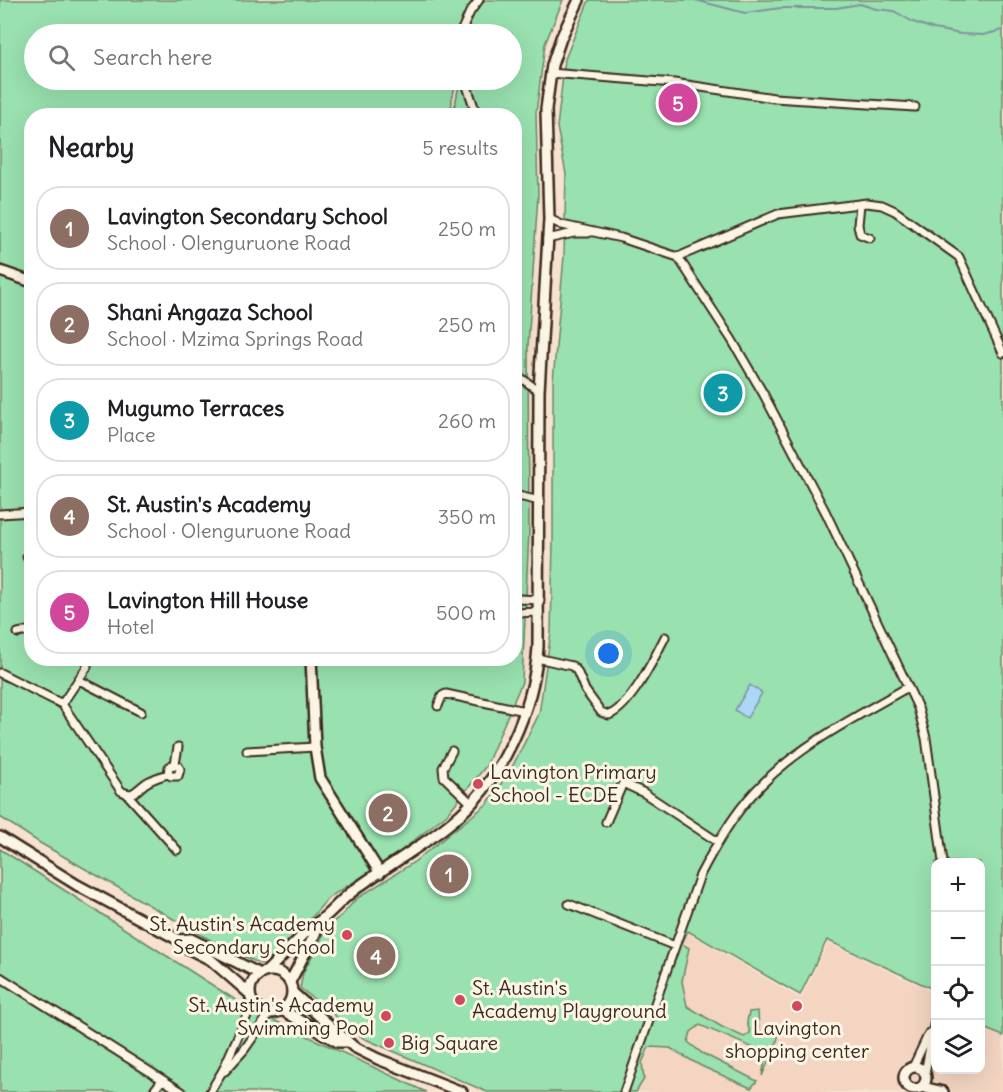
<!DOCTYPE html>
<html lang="en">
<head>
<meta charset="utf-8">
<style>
  :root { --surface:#fff; --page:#f6f6f6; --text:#202124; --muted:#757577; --line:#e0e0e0; --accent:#2563eb }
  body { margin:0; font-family:Delius,sans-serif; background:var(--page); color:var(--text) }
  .controls { position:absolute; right:18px; bottom:18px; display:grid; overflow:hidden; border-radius:12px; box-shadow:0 6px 24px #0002 }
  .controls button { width:54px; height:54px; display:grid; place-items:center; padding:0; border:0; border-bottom:2px solid var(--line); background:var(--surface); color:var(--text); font:30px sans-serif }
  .you { position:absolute; left:609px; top:654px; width:21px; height:21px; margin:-15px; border:4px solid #fff; border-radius:50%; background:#1a73e8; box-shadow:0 0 0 9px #1a73e833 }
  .badge { display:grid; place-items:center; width:39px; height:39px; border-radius:50%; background:var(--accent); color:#fff; font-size:20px; font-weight:700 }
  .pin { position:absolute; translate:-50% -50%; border:3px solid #fff; box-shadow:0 2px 6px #0006 }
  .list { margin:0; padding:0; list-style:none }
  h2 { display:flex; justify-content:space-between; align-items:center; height:78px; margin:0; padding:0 24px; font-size:26px }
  h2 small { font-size:20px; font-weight:400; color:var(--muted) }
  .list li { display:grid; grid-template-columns:39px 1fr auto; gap:18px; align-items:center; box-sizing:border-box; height:84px; margin:0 12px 12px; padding:0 12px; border:2px solid var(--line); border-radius:24px }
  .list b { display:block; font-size:22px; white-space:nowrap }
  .list p { margin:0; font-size:20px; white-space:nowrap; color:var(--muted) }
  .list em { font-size:20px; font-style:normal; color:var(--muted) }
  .icon { flex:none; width:33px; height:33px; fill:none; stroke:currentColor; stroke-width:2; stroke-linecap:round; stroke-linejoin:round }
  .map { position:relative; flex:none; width:1003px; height:1092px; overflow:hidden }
  .search { position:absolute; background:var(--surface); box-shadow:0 6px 24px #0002; left:24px; top:24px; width:498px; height:66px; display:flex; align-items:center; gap:15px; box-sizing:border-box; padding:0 21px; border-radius:33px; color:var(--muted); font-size:22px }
  .panel { position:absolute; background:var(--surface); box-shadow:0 6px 24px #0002; left:24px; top:108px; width:498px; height:558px; border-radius:24px }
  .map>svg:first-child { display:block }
  .built { fill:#f4d5c2 }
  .green { fill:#99e1af; stroke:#6a8666; stroke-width:1.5 }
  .water { fill:#acd7f7; stroke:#7f92a0; stroke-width:1.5 }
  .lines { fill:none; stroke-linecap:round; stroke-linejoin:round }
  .stream { stroke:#7f92a0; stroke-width:2 }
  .street-casing { stroke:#3b2a1e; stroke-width:11 }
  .secondary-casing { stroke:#3b2a1e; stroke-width:14 }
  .street { stroke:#fcf5e5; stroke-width:7 }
  .secondary { stroke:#fcf5e5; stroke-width:9 }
  .poi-dot { fill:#d1495b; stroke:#fcf5e5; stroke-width:2 }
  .labels { text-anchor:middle; stroke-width:6; stroke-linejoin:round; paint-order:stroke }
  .poi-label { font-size:20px; fill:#3b2a1e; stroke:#fcf5e5; text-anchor:start }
</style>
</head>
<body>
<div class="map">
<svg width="1003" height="1092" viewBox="0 0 1003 1092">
  <rect width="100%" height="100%" fill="#f7e2d0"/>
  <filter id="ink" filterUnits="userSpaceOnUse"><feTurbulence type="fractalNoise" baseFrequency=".0167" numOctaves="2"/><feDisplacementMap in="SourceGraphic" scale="12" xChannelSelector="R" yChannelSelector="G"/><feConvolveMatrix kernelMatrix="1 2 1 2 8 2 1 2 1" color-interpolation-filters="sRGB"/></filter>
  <g filter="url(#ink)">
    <path class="built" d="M688 933 801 999 828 943 935 993 936 1070H980L981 1013 1003 1024V1092H624Z"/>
    <path class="green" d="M0 0H476L455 34H34V80H457L452 98 451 115 32 116V658H514V116L453 115 460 80H512V34H458L479 0H563L545 44 536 113 538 195 528 346 529 531 522 682 486 766 447 814 392 858 328 898 287 947 261 964 226 949 40 843 0 817Z
      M589 0H1003V1036L981 1027 980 862H936L935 990 827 940 800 995 688 931 682 944 689 948 682 981 687 1006 722 1027 744 1037 750 1033 747 1022 749 1012 758 1011 759 1030 768 1034 779 1032 777 1042 762 1076 765 1060 756 1049 700 1025 691 1032 688 1042 702 1053 757 1081 751 1088 701 1066 670 1048 649 1047 642 1063 644 1079 636 1092H487L363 1038 300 988 303 973 328 926 343 914 356 899 414 862 487 804 511 769 539 714 551 632 553 541V381L564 256 566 174 557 127 565 59Z
      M0 849 248 1008 426 1092H0Z"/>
    <path class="water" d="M750 685 762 693 747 718 735 710Z"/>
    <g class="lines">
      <path class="stream" d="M695 0 745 13 781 8H836L860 4 876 9 894 11 913 22 934 29 961 34 983 35 1003 30"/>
      <defs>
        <path id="street" d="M460 34 470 12 479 0
          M550 73 674 83 774 98 915 107
          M465 80 477 116
          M860 204 858 225 860 234 870 238
          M549 219 562 225 621 238 678 257 732 340 764 395 826 513 918 708 926 738 943 862
          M547 239 574 233H588
          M678 257 778 214 867 203 882 205 895 211 959 257 1003 353
          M514 373 539 391
          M514 495 540 501
          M0 514 32 512
          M27 557H32
          M514 601 520 599 540 600
          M514 613 539 612
          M18 633 32 630
          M537 658 572 666 577 671 585 690 601 712 609 715C631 706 654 659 665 637
          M0 673 62 704 121 791C134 798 136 790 146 783 152 779 161 776 168 774L171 776H178L180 769 178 766 172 765 169 767 168 774
          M79 680 141 712
          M62 704 87 667V658
          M438 706 442 696 446 694 525 711
          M247 751 315 747
          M452 751 443 768 444 777 471 803
          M175 764 178 747
          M127 794 177 850
          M606 822 623 783 644 793 718 842
          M569 904 675 946
          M0 977 182 1092
          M913 1067 929 1033
          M225 1071 244 1050 270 1013
          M925 1073 936 1015
          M153 1092 162 1080
          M210 1092 223 1070 253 1002
          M624 1092 700 875C712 852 725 829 741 808 783 753 849 721 908 687"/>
        <path id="secondary" d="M0 271 32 282
          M311 658 315 747 320 778 380 873
          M0 837 77 885 179 940 187 948 211 960 250 994
          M179 940 191 939 260 974
          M267 971 311 927C327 918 338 902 353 891 386 866 422 847 454 820 502 780 534 709 538 647L539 391 549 219 546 109 552 65 561 38 579 0
          M250 992a21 21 0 1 1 42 0a21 21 0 1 1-42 0Z
          M290 982 315 934 319 923
          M292 992 354 1047 378 1059 462 1092
          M282 1010 338 1042H346
          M904 1078a11 11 0 1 1 22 0a11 11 0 1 1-22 0Z
          M922 1087 943 1092"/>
      </defs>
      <use href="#street" class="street-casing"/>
      <use href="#secondary" class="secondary-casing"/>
      <use href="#street" class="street"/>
      <use href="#secondary" class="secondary"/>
    </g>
  </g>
  <g class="poi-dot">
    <circle cx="478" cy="784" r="6"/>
    <circle cx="347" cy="935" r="6"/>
    <circle cx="460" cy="1000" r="6"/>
    <circle cx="797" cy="1006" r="6"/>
    <circle cx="386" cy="1016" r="6"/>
    <circle cx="389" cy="1043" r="6"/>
  </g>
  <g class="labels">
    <g class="poi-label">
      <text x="490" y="779">Lavington Primary<tspan x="490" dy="23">School - ECDE</tspan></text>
      <text x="335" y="931" text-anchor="end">St. Austin's Academy<tspan x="335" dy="23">Secondary School</tspan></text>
      <text x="472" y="995">St. Austin's<tspan x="472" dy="23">Academy Playground</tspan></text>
      <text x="374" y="1012" text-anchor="end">St. Austin's Academy<tspan x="374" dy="23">Swimming Pool</tspan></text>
      <text x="797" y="1035" text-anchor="middle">Lavington<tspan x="797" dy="23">shopping center</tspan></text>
      <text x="401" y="1050">Big Square</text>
    </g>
  </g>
</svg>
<div class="controls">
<button>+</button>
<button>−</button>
<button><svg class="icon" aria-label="locate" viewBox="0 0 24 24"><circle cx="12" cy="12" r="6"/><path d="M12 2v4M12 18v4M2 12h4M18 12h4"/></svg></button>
<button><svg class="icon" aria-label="layers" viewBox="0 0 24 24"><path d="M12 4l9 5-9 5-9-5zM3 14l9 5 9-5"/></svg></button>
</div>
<div class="you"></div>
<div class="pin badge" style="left:449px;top:874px;background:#8d6e63">1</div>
<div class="pin badge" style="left:388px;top:813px;background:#8d6e63">2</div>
<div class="pin badge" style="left:723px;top:393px;background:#0f9aa8">3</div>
<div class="pin badge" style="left:376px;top:956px;background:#8d6e63">4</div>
<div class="pin badge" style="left:678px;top:103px;background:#d1479c">5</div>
<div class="search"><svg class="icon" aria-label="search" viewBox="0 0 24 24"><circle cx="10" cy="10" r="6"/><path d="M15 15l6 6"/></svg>Search here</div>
<section class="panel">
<h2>Nearby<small>5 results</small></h2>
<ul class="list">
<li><span class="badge" style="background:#8d6e63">1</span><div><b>Lavington Secondary School</b><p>School · Olenguruone Road</p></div><em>250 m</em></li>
<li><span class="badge" style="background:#8d6e63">2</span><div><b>Shani Angaza School</b><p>School · Mzima Springs Road</p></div><em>250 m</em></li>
<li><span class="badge" style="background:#0f9aa8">3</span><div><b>Mugumo Terraces</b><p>Place</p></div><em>260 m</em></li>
<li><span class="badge" style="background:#8d6e63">4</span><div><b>St. Austin's Academy</b><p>School · Olenguruone Road</p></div><em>350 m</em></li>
<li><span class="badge" style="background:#d1479c">5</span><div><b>Lavington Hill House</b><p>Hotel</p></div><em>500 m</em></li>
</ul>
</section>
</div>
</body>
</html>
